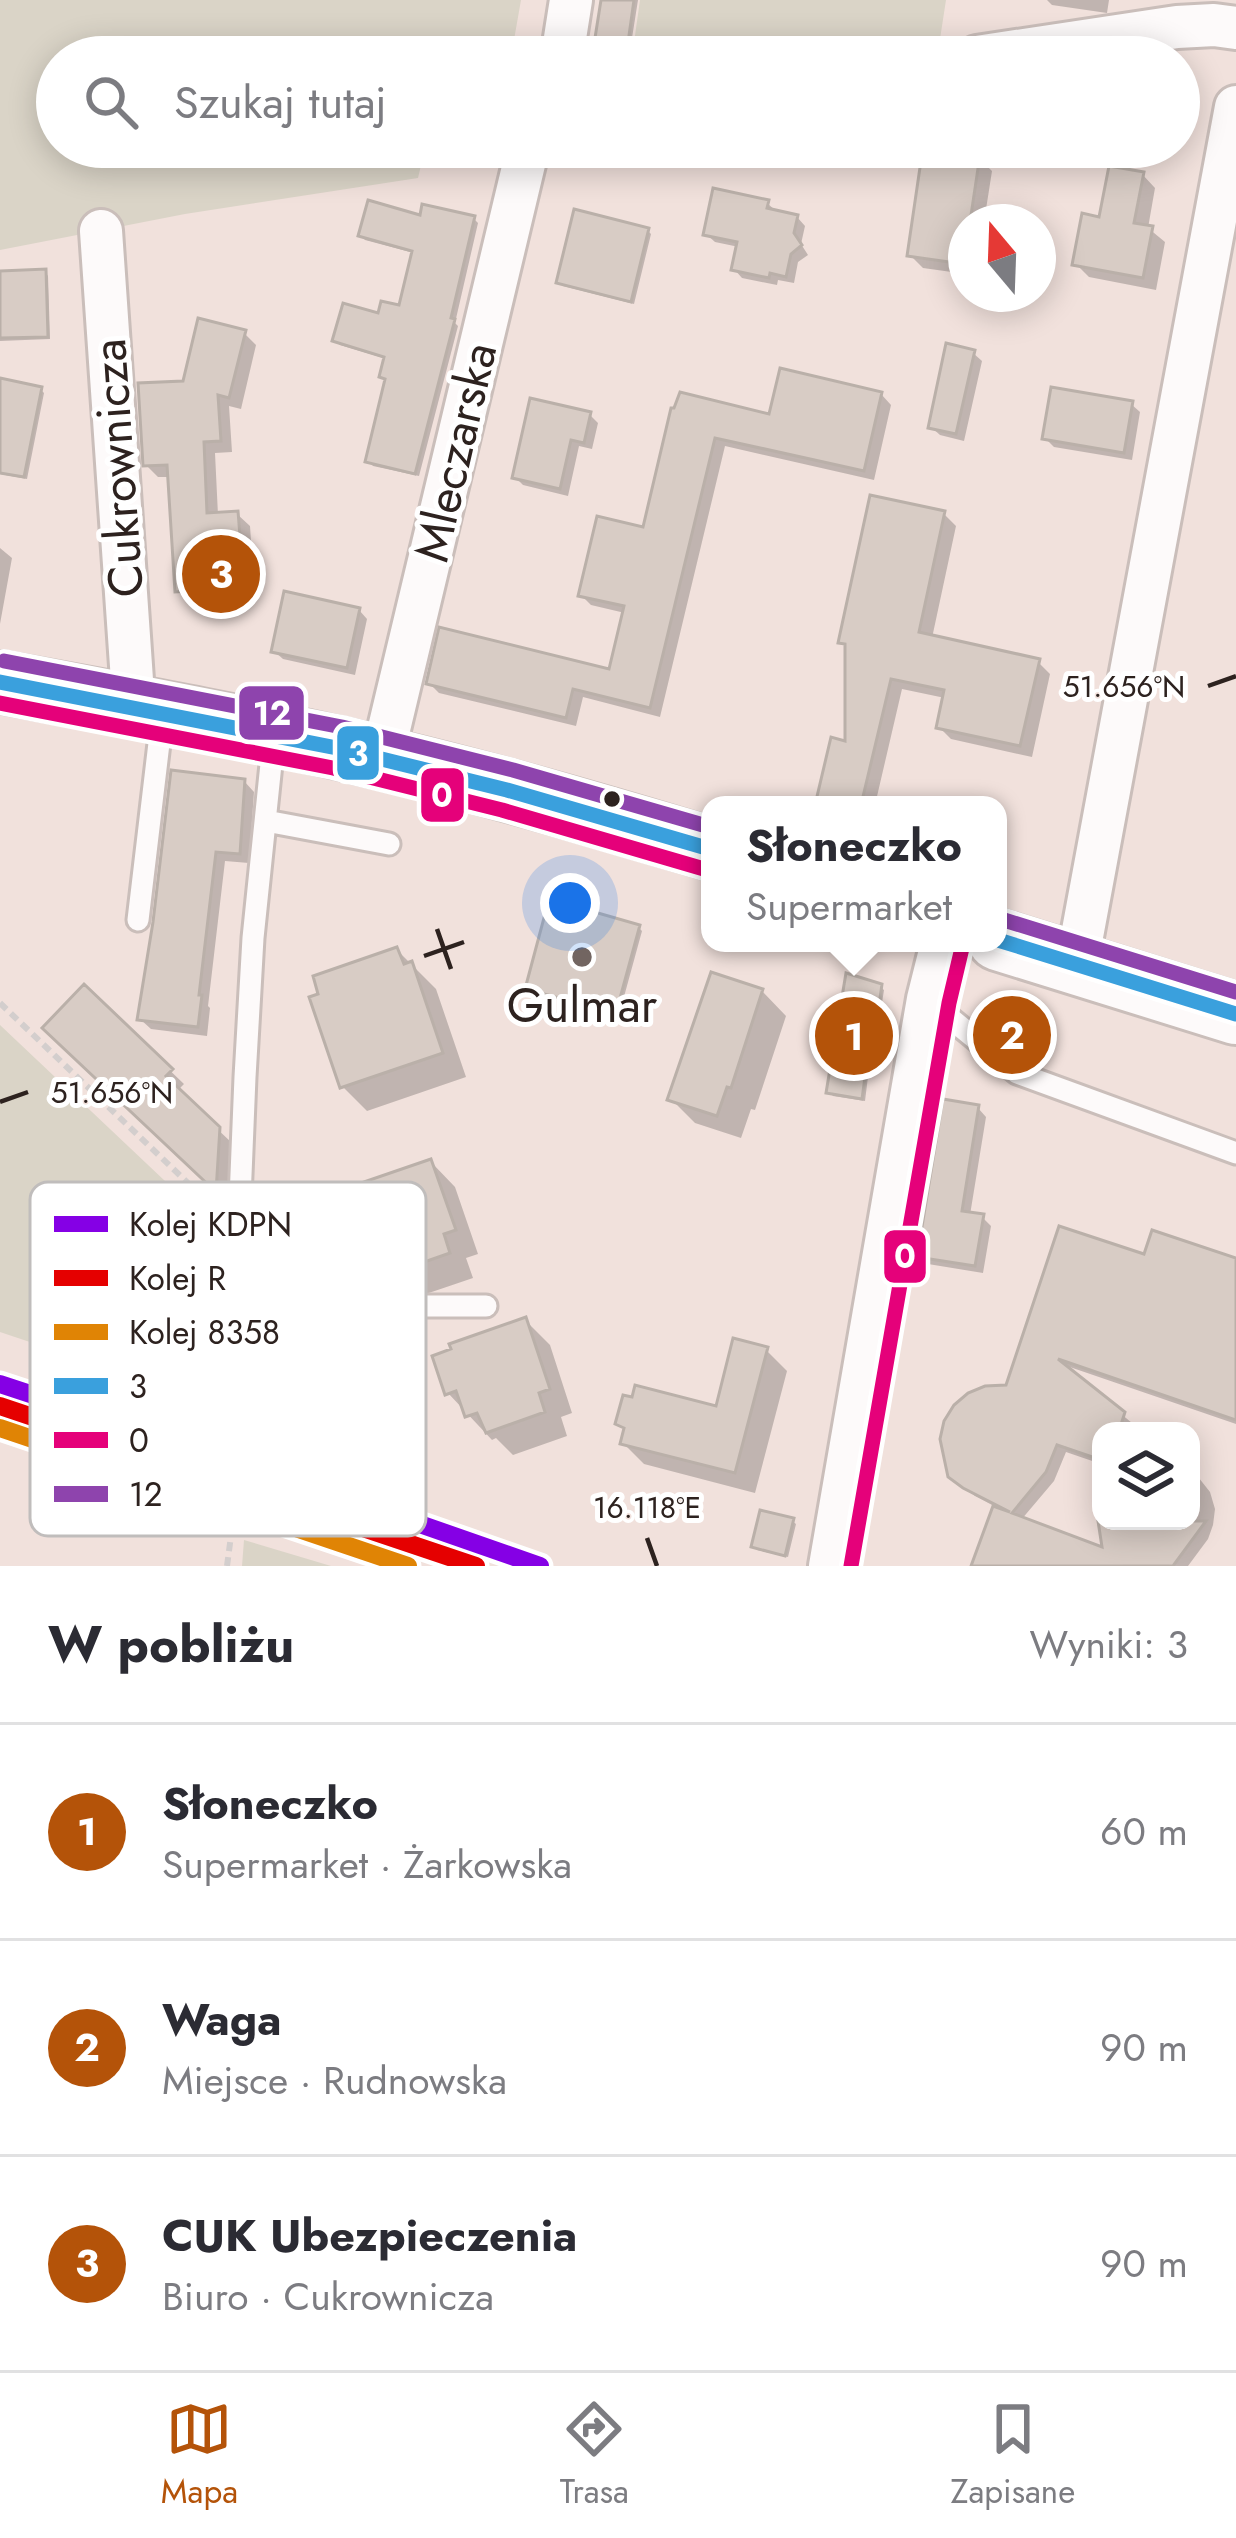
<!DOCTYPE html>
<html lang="pl">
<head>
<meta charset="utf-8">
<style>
  :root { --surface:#fff; --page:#f7f7f7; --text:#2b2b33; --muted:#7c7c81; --line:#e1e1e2; --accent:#b45309 }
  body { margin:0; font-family:Jost,sans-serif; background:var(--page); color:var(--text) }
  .controls { position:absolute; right:36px; bottom:36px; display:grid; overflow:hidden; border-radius:24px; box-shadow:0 6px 30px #0003 }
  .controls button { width:108px; height:108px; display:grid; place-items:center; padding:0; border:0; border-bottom:3px solid var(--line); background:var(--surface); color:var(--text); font:60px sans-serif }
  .compass { position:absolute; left:948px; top:204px; width:108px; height:108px; border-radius:50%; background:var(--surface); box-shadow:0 6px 30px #0003; rotate:341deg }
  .you { position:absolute; left:570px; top:903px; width:42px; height:42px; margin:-30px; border:9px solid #fff; border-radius:50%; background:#1a73e8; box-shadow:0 0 0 18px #1a73e833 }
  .badge { display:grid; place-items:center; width:78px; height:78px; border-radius:50%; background:var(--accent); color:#fff; font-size:39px; font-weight:700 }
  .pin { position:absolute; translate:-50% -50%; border:6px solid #fff; box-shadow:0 3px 12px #0006 }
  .popup { position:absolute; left:701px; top:796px; width:306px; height:156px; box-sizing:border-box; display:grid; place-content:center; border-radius:24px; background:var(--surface); filter:drop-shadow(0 3px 9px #0005); font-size:39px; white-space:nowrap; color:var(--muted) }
  .popup b { font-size:45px; color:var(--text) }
  .popup::after { content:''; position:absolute; left:50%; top:100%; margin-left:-24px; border:24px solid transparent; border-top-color:var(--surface) }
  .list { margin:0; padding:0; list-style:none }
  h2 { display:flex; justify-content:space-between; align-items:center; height:156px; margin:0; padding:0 48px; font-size:51px }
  h2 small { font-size:39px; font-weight:400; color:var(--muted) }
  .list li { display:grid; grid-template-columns:78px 1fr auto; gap:36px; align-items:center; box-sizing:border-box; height:216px; padding:0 48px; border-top:3px solid var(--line) }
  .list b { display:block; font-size:45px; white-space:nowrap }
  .list p { margin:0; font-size:39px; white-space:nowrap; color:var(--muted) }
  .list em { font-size:39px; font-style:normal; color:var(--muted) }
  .icon { flex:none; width:66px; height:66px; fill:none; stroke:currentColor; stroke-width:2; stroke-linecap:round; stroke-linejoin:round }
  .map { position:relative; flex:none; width:1236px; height:1566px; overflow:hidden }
  .search { position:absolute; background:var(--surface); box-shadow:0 6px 30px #0003; left:36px; right:36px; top:36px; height:132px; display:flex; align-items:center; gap:30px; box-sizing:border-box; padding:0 42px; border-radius:66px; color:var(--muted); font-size:45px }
  .sheet { height:804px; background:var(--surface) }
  nav { display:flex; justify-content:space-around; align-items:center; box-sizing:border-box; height:168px; border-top:3px solid var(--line); background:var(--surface); font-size:33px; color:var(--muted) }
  nav a { display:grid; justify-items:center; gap:6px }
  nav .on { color:var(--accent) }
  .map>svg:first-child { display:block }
  .green { fill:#dad4c7 }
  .shadow { fill:#0003 }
  .building { fill:#d8ccc5; stroke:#bab0a9; stroke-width:3 }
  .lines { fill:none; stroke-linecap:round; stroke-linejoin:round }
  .service-casing { stroke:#cabeba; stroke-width:27 }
  .minor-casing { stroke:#cabeba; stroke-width:48 }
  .secondary-casing { stroke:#cabeba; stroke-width:66 }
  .path { stroke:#d3cecd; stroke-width:6; stroke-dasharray:9 6; stroke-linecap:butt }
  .service { stroke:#fdfafa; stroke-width:21 }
  .minor { stroke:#fdfafa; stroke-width:42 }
  .secondary { stroke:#fdfafa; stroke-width:60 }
  .bus-1-casing { stroke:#fff; stroke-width:24 }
  .bus-2-casing { stroke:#fff; stroke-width:24 }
  .bus-3-casing { stroke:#fff; stroke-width:24 }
  .bus-1 { stroke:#3aa0dd; stroke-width:15 }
  .bus-2 { stroke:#e5017a; stroke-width:15 }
  .bus-3 { stroke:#8e44ad; stroke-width:15 }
  .rail-1-casing { stroke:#fff; stroke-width:27 }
  .rail-2-casing { stroke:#fff; stroke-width:27 }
  .rail-3-casing { stroke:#fff; stroke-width:27 }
  .rail-1 { stroke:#8500e5; stroke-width:18 }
  .rail-2 { stroke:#e50000; stroke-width:18 }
  .rail-3 { stroke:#e08405; stroke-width:18 }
  .ticks { fill:none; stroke:#2d221f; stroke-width:4.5 }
  .bus-dot { fill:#2d221f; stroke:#fff; stroke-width:4.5 }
  .poi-dot { fill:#726561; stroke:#fff; stroke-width:4.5 }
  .labels { text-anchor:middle; stroke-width:10; stroke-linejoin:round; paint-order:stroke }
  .street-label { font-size:48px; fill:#2d221f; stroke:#fff }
  .poi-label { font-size:48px; fill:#2d221f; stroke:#fff }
  .key { fill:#fff; stroke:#c0bdbc; stroke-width:3 }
  .key-label { font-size:33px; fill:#2d221f }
  .ticks-label { font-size:30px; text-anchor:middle; fill:#2d221f; stroke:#fff; stroke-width:10; stroke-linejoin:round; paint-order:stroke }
  .line-badge { stroke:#fff; stroke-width:4.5 }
  .badge-label { font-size:33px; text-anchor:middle; font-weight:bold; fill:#fff }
</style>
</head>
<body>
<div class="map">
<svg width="1236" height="1566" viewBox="0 0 1236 1566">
  <rect width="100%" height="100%" fill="#f1e1dc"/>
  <path class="green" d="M0 0H521L511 57H57V147H496L495 156 422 161 418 178 185 214 0 250Z
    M640 0H946L940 39 797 57H632Z
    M0 1025 202 1216 158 1307 161 1386 0 1332Z
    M244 1540 331 1566H242Z"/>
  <path class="shadow" d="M604 0H638L629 57H595Z
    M1047 0H1109L1107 13 1052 5Z
    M979 158 992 171 984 222H966V274L923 268 910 255Z
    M1142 174 1155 188 1148 228 1165 242 1156 290 1089 277 1076 264 1102 220Z
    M767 203 776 211 797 217 805 226 801 244 808 255 798 262 794 283 778 280 777 285 742 278 734 269 739 247 715 242 706 234Z
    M422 219H474L478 223 455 323 458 326 419 476 373 466 369 461 388 382 382 377 387 359 340 345 335 341 380 317 401 309 414 253 365 240 361 235Z
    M648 231 651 234 634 304 563 286 559 282Z
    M45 272 48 276 50 339 0 341V274Z
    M244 333 256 345 241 409 229 406 232 452 215 453 218 515 237 514 250 526 255 599 190 603 178 591 170 477H158L146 465 186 384Z
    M973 353 982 361 964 441 940 435 931 427Z
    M40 389 44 393 27 479 0 474V396Z
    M881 394 891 405 874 480 725 446 660 717 583 697 576 726 439 693 429 683 611 672 625 613 591 605 581 595 645 531 674 411 772 417Z
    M1131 404 1140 412 1132 460 1054 447 1045 438Z
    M589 414 598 423 592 449 579 446 568 496 523 485 515 477Z
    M944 514 956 526 932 638 1038 662 1050 674 1032 757 951 739 939 727 945 698 902 689 875 805H818L848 744V648L842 642Z
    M0 548 12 558 0 624Z
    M359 610 367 619 355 675 283 659 274 651Z
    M244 781 254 792 249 863 225 861 208 1006 210 1008 207 1036 151 1029 140 1019Z
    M638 927 642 931 619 1015 531 991 528 988Z
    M397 950 436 989 466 1077 367 1111 343 1087Z
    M880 987 884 990 878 1029 874 1028 865 1101 833 1096 830 1092Z
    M84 988 184 1084 177 1091 232 1143 228 1201 47 1028Z
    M762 991 786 1016 755 1110 751 1109 741 1138 695 1123 671 1099Z
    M978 1108 986 1117 970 1215 982 1217 991 1226 983 1273 928 1264 920 1256Z
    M431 1162 455 1187 478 1254 466 1258 473 1278 417 1297 400 1280 398 1281 354 1236Z
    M1145 1258 1236 1261V1424L1061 1364 1132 1423 1129 1431H1101V1464L1066 1452 1054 1481 1021 1520 1106 1551 1098 1500 1101 1484V1521H1191V1468L1210 1492 1215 1509 1213 1525 1208 1539 1188 1566H974L996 1507 975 1496 961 1485 1009 1388Z
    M525 1320 550 1345 572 1413 561 1417 567 1436 513 1455 496 1438 492 1440 448 1393Z
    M766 1350 787 1371 755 1493 644 1464 623 1443 626 1431 618 1424 718 1409Z
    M792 1521 796 1524 788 1557 757 1550 754 1546Z"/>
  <path class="building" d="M601 0H634L626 57H592Z
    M923 147 980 155 970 222H966L963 264 907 256Z
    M1109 166 1144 172 1134 223 1153 226 1143 278 1072 265 1082 213 1099 217Z
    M713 188 769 200 767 208 798 215 794 233 802 245 791 254 786 277 770 273 769 278 731 270 737 242 703 235Z
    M368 200 420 215 422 204 475 216 451 318 455 319 415 474 365 462 385 379 379 377 384 357 332 341 343 303 378 313 381 301 399 305 412 251 358 236Z
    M574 209 649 228 631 302 556 283Z
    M46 269 48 337 0 338V271Z
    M198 318 246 330 229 398 218 395 221 441 204 442 207 513 238 511 244 588 175 592 167 465 143 466 138 383 183 381Z
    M946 343 975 350 956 434 928 428Z
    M780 368 882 392 864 471 715 438 650 708 573 689 566 718 426 684 439 627 609 669 624 606 578 596 597 516 643 527 671 408H674L680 392 769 414Z
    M0 378 42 387 24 477 0 473Z
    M1051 387 1133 401 1124 453 1042 439Z
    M530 398 591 412 584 443 571 440 560 489 512 478Z
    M870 495 945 511 919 632 1040 659 1020 746 936 728 944 690 891 679 861 805H815L831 737 845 741V644L838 643Z
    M284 591 360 608 347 668 271 652Z
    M171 770 245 779 240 854 216 852 199 995H202L198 1027 137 1020 153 922Z
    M549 899 640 925 616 1013 525 989Z
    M397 947 404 964 412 961 443 1053 340 1088 309 997 318 994 313 976Z
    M711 972 763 989 731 1088 727 1087 717 1116 667 1100Z
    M846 973 882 984 876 1027 872 1026 862 1099 826 1093Z
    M84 984 173 1069 166 1076 220 1127 216 1192 42 1028Z
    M943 1099 979 1105 962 1211 984 1214 975 1266 917 1257Z
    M431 1159 456 1230 444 1234 450 1253 390 1274 382 1254 371 1259 362 1234 352 1238 337 1198 356 1192 355 1185Z
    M1059 1226 1144 1254 1152 1230 1236 1258V1420L1058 1359 1125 1412 1119 1431H1101V1460L1057 1445 1046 1472 1012 1513 1102 1547 1098 1521H1206L1173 1566H971L993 1506 1010 1512 963 1488 948 1477 940 1439 944 1421 954 1405 968 1393 985 1386 1006 1385Z
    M526 1317 550 1389 539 1393 545 1412 486 1433 477 1413 465 1417 456 1391 445 1395 432 1356 451 1349 449 1344Z
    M733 1338 768 1347 735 1473 620 1444 624 1428 615 1424 623 1395 632 1397 635 1385 716 1406Z
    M760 1510 794 1518 785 1556 751 1547Z"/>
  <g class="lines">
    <defs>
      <path id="service" d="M274 735 253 938 245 1077 238 1248 246 1306H486
        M266 821 389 844
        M138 920 162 718
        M928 1000 1017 1073 1236 1153"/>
      <path id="minor" d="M562 57 571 0
        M977 57 1177 27 1214 25 1236 28
        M101 231 132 680 128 705
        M382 758 528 147
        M1077 963 1236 107
        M830 1566 928 999 942 943"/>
      <path id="secondary" d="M0 682C128 705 258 728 385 759 494 785 602 816 710 849
        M998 940 1236 1014"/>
    </defs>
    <use href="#service" class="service-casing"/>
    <use href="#minor" class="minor-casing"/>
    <use href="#secondary" class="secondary-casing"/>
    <path class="path" d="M0 1003 214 1208
      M251 1333 255 1386 252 1429
      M227 1566 233 1521"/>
    <use href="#service" class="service"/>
    <use href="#minor" class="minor"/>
    <use href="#secondary" class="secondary"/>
    <defs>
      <path id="bus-1" d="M0 682 337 748 507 790 710 849
        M998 940 1236 1014"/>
      <path id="bus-2" d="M0 703 333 768 502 810 704 869
        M851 1566 949 1003 962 948"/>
      <path id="bus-3" d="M4 661 342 727 513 770 710 827
        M1004 920 1236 992"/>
    </defs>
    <use href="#bus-1" class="bus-1-casing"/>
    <use href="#bus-2" class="bus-2-casing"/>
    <use href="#bus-3" class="bus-3-casing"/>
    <use href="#bus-1" class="bus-1"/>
    <use href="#bus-2" class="bus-2"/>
    <use href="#bus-3" class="bus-3"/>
    <defs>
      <path id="rail-1" d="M0 1384 328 1492 540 1566"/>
      <path id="rail-2" d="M0 1406 476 1566"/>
      <path id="rail-3" d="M0 1428 408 1566"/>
    </defs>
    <use href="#rail-1" class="rail-1-casing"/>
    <use href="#rail-2" class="rail-2-casing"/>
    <use href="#rail-3" class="rail-3-casing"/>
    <use href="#rail-1" class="rail-1"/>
    <use href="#rail-2" class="rail-2"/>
    <use href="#rail-3" class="rail-3"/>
  </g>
  <path class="ticks" d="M1208 686 1236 676M437 929 451 969M424 956 464 942M0 1102 28 1092M647 1538 657 1566"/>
  <circle class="bus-dot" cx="612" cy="799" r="10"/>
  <circle class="poi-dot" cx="582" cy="957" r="12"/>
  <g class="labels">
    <g class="street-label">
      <text transform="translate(455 452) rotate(-77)" y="17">Mleczarska</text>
      <text transform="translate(117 468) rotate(-94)" y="17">Cukrownicza</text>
    </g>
    <g class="poi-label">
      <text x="582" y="1022">Gulmar</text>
    </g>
  </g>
  <rect x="30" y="1182" width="396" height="354" rx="18" class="key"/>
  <rect x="54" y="1216" width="54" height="16" fill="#8500e5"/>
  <rect x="54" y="1270" width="54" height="16" fill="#e50000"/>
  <rect x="54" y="1324" width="54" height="16" fill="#e08405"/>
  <rect x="54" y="1378" width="54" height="16" fill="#3aa0dd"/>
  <rect x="54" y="1432" width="54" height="16" fill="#e5017a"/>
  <rect x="54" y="1486" width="54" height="16" fill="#8e44ad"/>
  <g class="key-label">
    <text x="129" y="1236">Kolej KDPN</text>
    <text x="129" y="1290">Kolej R</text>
    <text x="129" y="1344">Kolej 8358</text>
    <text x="129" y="1398">3</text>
    <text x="129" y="1452">0</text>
    <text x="129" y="1506">12</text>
  </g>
  <g class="ticks-label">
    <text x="1124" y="697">51.656°N</text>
    <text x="112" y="1103">51.656°N</text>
    <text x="647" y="1518">16.118°E</text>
  </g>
  <g class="line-badge">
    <rect x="237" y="684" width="69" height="58" rx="12" fill="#8e44ad"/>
    <rect x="335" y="724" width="46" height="58" rx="12" fill="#3aa0dd"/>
    <rect x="419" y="766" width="47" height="58" rx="12" fill="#e5017a"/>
    <rect x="882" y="1228" width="46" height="57" rx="12" fill="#e5017a"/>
  </g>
  <g class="badge-label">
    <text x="272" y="725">12</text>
    <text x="358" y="765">3</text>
    <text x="442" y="807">0</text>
    <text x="905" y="1268">0</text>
  </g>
</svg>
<div class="controls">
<button><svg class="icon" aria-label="layers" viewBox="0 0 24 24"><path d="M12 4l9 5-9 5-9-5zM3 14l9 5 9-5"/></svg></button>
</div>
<svg class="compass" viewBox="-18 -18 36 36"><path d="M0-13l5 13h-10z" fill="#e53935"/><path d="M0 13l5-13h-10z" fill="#7c7c81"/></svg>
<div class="you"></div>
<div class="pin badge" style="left:854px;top:1036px">1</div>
<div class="popup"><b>Słoneczko</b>Supermarket</div>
<div class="pin badge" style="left:1012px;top:1035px">2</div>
<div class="pin badge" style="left:221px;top:574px">3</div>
<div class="search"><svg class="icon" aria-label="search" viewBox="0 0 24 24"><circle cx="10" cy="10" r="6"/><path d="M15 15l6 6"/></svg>Szukaj tutaj</div>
</div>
<section class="sheet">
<h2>W pobliżu<small>Wyniki: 3</small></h2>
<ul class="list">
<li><span class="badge">1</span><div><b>Słoneczko</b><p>Supermarket · Żarkowska</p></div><em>60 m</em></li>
<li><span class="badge">2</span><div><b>Waga</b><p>Miejsce · Rudnowska</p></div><em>90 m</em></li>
<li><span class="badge">3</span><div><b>CUK Ubezpieczenia</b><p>Biuro · Cukrownicza</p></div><em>90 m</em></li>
</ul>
</section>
<nav>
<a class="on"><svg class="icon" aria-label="map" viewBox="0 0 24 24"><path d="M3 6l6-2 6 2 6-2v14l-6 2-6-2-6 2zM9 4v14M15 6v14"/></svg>Mapa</a>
<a><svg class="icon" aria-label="directions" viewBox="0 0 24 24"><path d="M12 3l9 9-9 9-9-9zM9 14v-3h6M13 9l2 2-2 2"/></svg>Trasa</a>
<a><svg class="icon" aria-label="saved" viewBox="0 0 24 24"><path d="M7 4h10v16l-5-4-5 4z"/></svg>Zapisane</a>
</nav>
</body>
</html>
